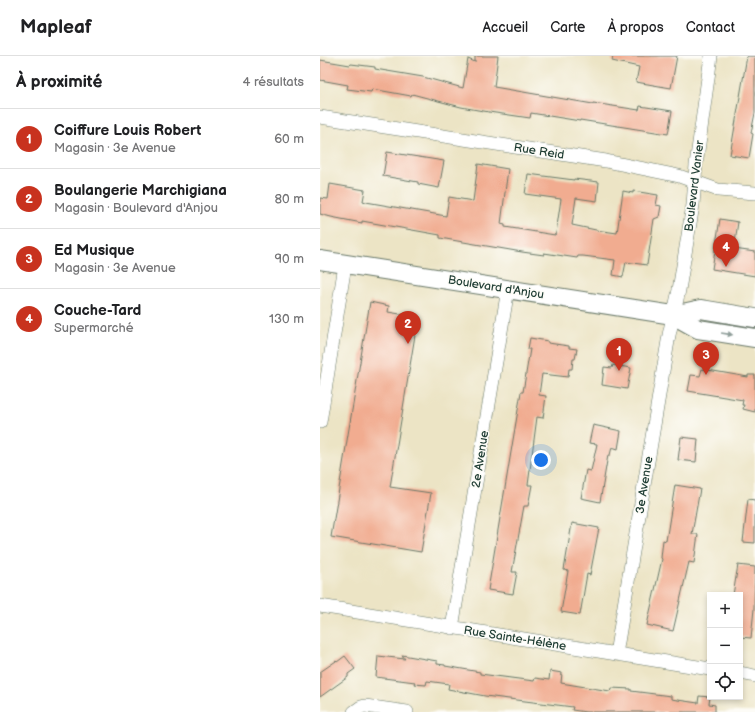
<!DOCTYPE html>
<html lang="fr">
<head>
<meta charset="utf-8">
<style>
  :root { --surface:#fff; --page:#f6f6f6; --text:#202124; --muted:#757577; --line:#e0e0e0; --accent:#c8321e }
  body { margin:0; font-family:"Balsamiq Sans",sans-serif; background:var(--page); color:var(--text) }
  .controls { position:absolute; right:12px; bottom:12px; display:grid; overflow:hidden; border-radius:0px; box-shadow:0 2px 6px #0003 }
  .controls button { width:36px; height:36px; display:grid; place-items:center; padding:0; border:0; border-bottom:1px solid var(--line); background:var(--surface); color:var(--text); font:20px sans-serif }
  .you { position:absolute; left:221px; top:404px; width:14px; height:14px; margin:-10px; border:3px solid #fff; border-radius:50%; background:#1a73e8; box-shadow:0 0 0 6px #1a73e833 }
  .badge { display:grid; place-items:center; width:26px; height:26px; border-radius:50%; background:var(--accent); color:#fff; font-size:13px; font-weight:700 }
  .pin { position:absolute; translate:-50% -33px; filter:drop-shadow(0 1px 2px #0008) }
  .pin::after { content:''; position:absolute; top:21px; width:14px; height:12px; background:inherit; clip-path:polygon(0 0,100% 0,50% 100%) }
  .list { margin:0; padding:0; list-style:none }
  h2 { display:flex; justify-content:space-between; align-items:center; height:52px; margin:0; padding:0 16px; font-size:17px }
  h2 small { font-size:13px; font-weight:400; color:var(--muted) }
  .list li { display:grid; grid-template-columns:26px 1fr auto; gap:12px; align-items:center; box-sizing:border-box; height:60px; padding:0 16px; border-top:1px solid var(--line) }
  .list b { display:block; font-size:15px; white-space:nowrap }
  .list p { margin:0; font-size:13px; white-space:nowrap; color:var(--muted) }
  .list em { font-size:13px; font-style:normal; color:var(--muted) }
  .icon { flex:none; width:22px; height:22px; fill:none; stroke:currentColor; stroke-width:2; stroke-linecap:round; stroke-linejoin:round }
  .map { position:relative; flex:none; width:435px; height:656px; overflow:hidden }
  header { display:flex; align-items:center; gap:24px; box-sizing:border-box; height:56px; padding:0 20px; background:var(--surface); border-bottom:1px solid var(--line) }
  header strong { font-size:19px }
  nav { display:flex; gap:22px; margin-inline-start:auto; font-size:14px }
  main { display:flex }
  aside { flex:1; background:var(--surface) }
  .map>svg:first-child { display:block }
  .building { fill:#f1ac90 }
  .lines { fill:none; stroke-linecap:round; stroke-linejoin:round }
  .street-casing { stroke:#677767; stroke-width:14 }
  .secondary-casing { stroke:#677767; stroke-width:20 }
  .street { stroke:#fff; stroke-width:13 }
  .secondary { stroke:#fff; stroke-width:18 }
  .oneway { fill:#8f9e9a }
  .labels { text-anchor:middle; stroke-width:3; stroke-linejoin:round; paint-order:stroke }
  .street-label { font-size:12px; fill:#1f3d34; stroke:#fdfcf7 }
</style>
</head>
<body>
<header>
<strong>Mapleaf</strong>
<nav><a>Accueil</a><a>Carte</a><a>À propos</a><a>Contact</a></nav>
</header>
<main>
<aside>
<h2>À proximité<small>4 résultats</small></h2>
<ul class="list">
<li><span class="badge">1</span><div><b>Coiffure Louis Robert</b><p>Magasin · 3e Avenue</p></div><em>60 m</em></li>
<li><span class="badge">2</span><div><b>Boulangerie Marchigiana</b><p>Magasin · Boulevard d'Anjou</p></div><em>80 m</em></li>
<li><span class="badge">3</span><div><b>Ed Musique</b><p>Magasin · 3e Avenue</p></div><em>90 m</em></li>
<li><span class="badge">4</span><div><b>Couche-Tard</b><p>Supermarché</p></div><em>130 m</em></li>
</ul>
</aside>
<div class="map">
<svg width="435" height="656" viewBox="0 0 435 656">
  <rect width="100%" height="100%" fill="#fdfcf7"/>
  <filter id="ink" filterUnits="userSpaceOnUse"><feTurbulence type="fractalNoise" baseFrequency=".025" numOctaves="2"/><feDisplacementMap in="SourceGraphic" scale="8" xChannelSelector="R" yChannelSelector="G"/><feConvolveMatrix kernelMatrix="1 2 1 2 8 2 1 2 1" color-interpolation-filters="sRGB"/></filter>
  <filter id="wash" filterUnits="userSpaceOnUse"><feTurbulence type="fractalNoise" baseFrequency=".012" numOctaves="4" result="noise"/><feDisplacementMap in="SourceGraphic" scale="16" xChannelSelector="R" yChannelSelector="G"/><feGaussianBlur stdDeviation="0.9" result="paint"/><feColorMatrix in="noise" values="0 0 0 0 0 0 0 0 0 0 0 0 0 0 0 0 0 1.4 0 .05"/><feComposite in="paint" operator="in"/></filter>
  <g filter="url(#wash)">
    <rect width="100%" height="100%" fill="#ece4c5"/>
    <g id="blocks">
      <path class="building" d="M155 0H178L174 31 273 48V47L319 54 320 50 352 55 348 78 260 64V65L211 57 210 62 169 56 141 51 92 38 91 40 52 33 51 36 27 33 28 29 0 24V4L30 9 31 8 55 11V13L103 21 143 32 148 3 155 6Z
        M293 0H357L351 32 316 26 319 11 292 5Z
        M427 0H435V57L431 77 433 78 429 102 410 99Z
        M67 96 124 105 119 132 98 128V126L63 120Z
        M158 108 188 113 181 168 185 169V171L235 179 236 177 241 143 205 138 208 118 254 124V123L279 126 277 145 256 142 252 169 276 174 297 177 303 135 313 137V135L338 139 336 149 341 150 339 161 334 163 327 209 306 206 303 221 293 219 295 204 263 200H258L257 202 224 197V199L202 196 120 182V179L42 165V167L11 161 0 158V142L8 143 10 128 45 134 43 145 46 146 126 160 129 141 153 145Z
        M400 163 418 166 414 193 435 196V220L392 213Z
        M50 246 69 250 68 256 98 261 70 431 111 437 101 496 11 481Z
        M210 282 228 285V287L249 290V292L257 293 255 303H253L252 313H249L248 321 222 318 219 339 226 340 223 362 217 361 208 429H212L208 450H204L192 516H197L193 538 168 534 201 336H203L210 293H208Z
        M293 309 311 312 307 333 282 329 284 311 292 312Z
        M382 313 428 321V319H435V356L423 353 424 349H422L423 344 368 335 371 319 380 320Z
        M273 369 301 375 298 393 292 391 290 399H288L280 446 261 442 266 414 271 415 277 388 269 387Z
        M361 381 378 383 376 406 358 404Z
        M355 429 380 433 372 478H378L374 507 369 506 353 575 327 569 342 503 341 502 343 484 346 485Z
        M428 443 435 444V487L423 486Z
        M252 467 279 472 270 519 267 518 260 559 241 556 248 515 244 514Z
        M418 509 435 511 434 553 431 582 420 581V539H413Z
        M82 599 117 605V608L125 609V610L160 616V618L214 625 215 622 229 624 230 615 242 617 241 627 290 635 291 632 311 633V635L351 640V643L378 647 379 640 390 641 389 648 395 649V656H266L252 654 253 651 165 640 128 633 129 628 107 625 106 629 94 628 95 626 56 621 58 600 85 603Z
        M25 600 35 613 28 618V621L0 641V616L16 605 17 606Z"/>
    </g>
  </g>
  <g filter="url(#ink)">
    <use href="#blocks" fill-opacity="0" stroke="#677767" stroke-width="1"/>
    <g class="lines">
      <defs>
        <path id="street" d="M0 61 286 105 359 120 398 134 435 137
          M0 366 25 209
          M0 550 390 613
          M132 572 188 233
          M296 598 349 279 359 234 373 149 376 109 391 0
          M420 617 435 620
          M34 656 41 651 45 650 87 656"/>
        <path id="secondary" d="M0 204 353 259 378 273 435 282
          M353 259 381 253 435 262"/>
      </defs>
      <use href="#street" class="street-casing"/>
      <use href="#secondary" class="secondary-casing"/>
      <use href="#street" class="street"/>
      <use href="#secondary" class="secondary"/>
    </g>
    <defs><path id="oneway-solid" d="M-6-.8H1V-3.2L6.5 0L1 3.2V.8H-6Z"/></defs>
    <use class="oneway" href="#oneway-solid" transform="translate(407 278) rotate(9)"/>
  </g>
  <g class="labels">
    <g class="street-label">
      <text transform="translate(219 95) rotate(9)" y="4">Rue Reid</text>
      <text transform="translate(374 130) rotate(-83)" y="4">Boulevard Vanier</text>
      <text transform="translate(176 231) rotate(9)" y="4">Boulevard d'Anjou</text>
      <text transform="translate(160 403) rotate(-81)" y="4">2e Avenue</text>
      <text transform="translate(324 429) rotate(-81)" y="4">3e Avenue</text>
      <text transform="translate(195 582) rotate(9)" y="4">Rue Sainte-Hélène</text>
    </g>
  </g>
</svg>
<div class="controls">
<button>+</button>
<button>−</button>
<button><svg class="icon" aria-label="locate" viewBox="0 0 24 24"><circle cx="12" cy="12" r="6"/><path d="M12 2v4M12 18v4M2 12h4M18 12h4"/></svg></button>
</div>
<div class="you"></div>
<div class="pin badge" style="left:299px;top:315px">1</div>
<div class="pin badge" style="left:88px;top:288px">2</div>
<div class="pin badge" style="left:386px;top:319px">3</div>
<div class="pin badge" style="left:406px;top:211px">4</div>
</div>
</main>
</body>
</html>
